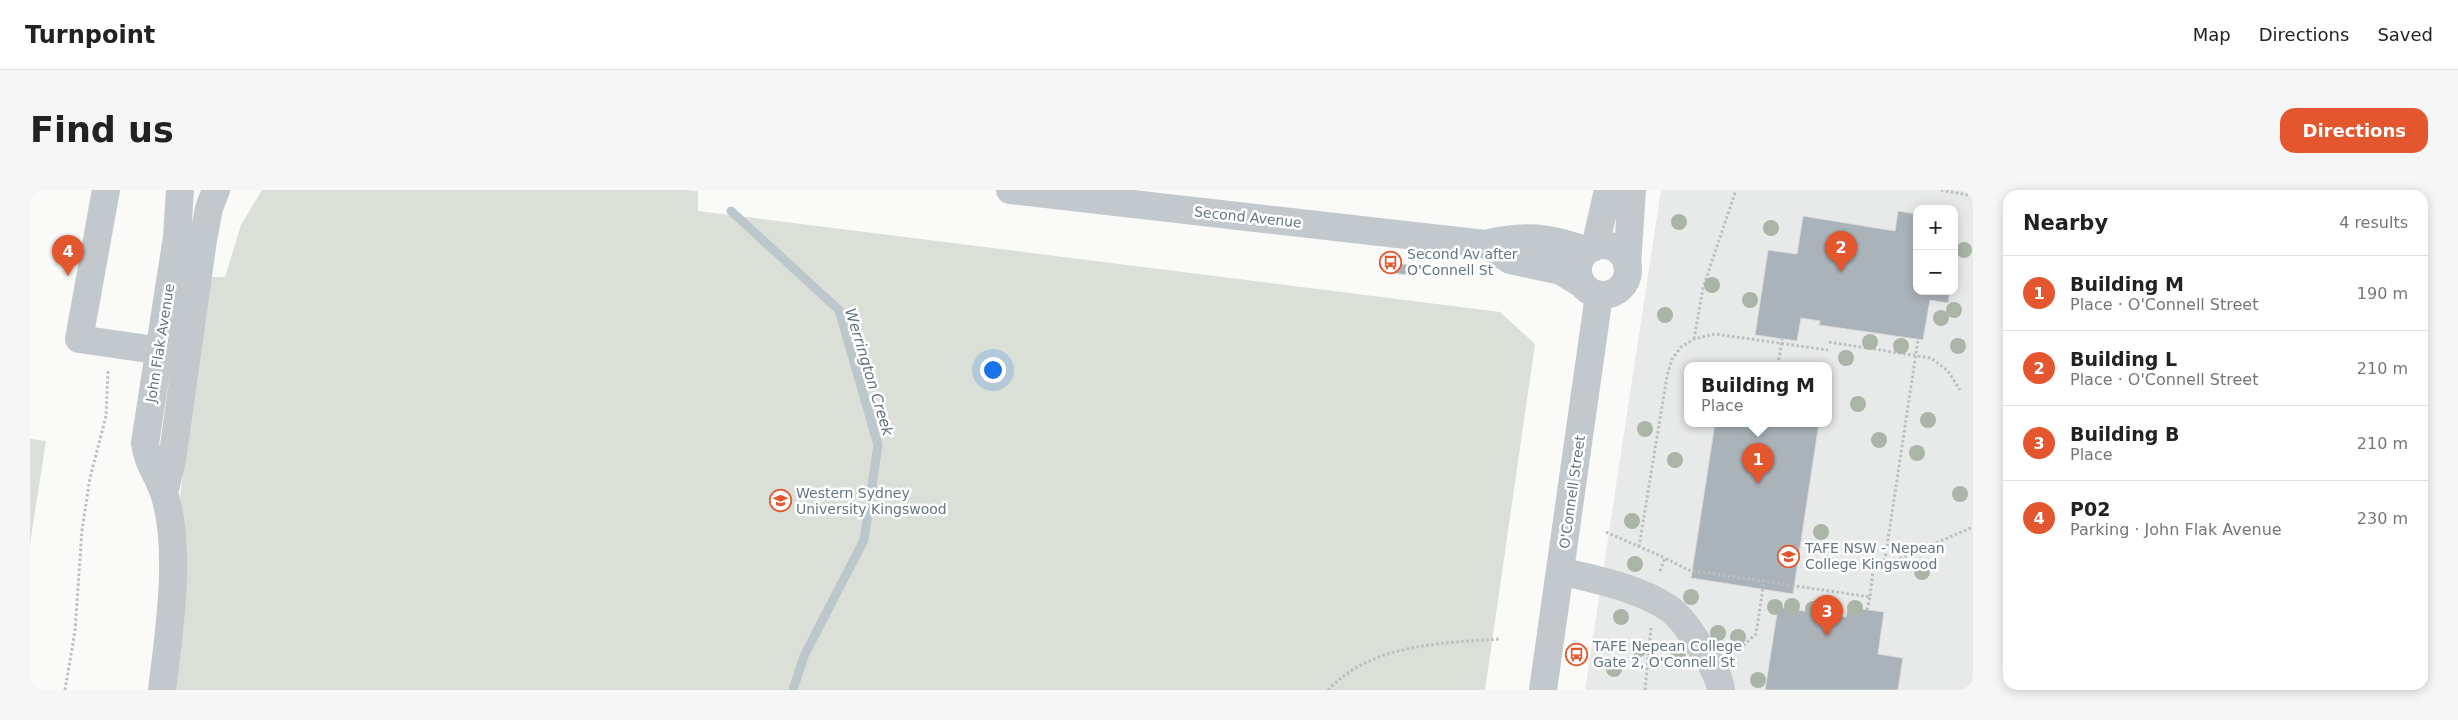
<!DOCTYPE html>
<html lang="en">
<head>
<meta charset="utf-8">
<style>
  :root { --surface:#fff; --page:#f6f6f6; --text:#222; --muted:#767676; --line:#e0e0e0; --accent:#e4572e }
  body { margin:0; font-family:"DejaVu Sans",sans-serif; background:var(--page); color:var(--text) }
  .controls { position:absolute; right:15px; top:15px; display:grid; overflow:hidden; border-radius:10px; box-shadow:0 2px 12px #0003 }
  .controls button { width:45px; height:45px; display:grid; place-items:center; padding:0; border:0; border-bottom:1px solid var(--line); background:var(--surface); color:var(--text); font:25px sans-serif }
  .you { position:absolute; left:962px; top:179px; width:18px; height:18px; margin:-12px; border:4px solid #fff; border-radius:50%; background:#1a73e8; box-shadow:0 0 0 8px #1a73e833 }
  .badge { display:grid; place-items:center; width:32px; height:32px; border-radius:50%; background:var(--accent); color:#fff; font-size:16px; font-weight:700 }
  .pin { position:absolute; translate:-50% -41px; filter:drop-shadow(0 1px 2px #0008) }
  .pin::after { content:''; position:absolute; top:26px; width:18px; height:15px; background:inherit; clip-path:polygon(0 0,100% 0,50% 100%) }
  .popup { position:absolute; left:1654px; top:172px; width:148px; height:65px; box-sizing:border-box; display:grid; place-content:center; border-radius:10px; background:var(--surface); filter:drop-shadow(0 1px 4px #0005); font-size:16px; white-space:nowrap; color:var(--muted) }
  .popup b { font-size:19px; color:var(--text) }
  .popup::after { content:''; position:absolute; left:50%; top:100%; margin-left:-10px; border:10px solid transparent; border-top-color:var(--surface) }
  .list { margin:0; padding:0; list-style:none }
  h2 { display:flex; justify-content:space-between; align-items:center; height:65px; margin:0; padding:0 20px; font-size:21px }
  h2 small { font-size:16px; font-weight:400; color:var(--muted) }
  .list li { display:grid; grid-template-columns:32px 1fr auto; gap:15px; align-items:center; box-sizing:border-box; height:75px; padding:0 20px; border-top:1px solid var(--line) }
  .list b { display:block; font-size:19px; white-space:nowrap }
  .list p { margin:0; font-size:16px; white-space:nowrap; color:var(--muted) }
  .list em { font-size:16px; font-style:normal; color:var(--muted) }
  .map { position:relative; flex:none; width:1943px; height:500px; overflow:hidden; border-radius:15px }
  header { display:flex; align-items:center; gap:30px; box-sizing:border-box; height:70px; padding:0 25px; background:var(--surface); border-bottom:1px solid var(--line) }
  header strong { font-size:24px }
  nav { display:flex; gap:28px; margin-inline-start:auto; font-size:18px }
  .intro { display:flex; align-items:center; justify-content:space-between; box-sizing:border-box; height:120px; padding:0 30px }
  h1 { margin:0; font-size:35px }
  .button { padding:12px 22px; border-radius:15px; background:var(--accent); color:#fff; font-size:18px; font-weight:700 }
  main { display:flex; gap:30px; padding:0 30px }
  aside { flex:1; background:var(--surface); border-radius:15px; box-shadow:0 2px 12px #0003 }
  .map>svg:first-child { display:block }
  .built { fill:#e8e9e9; fill-rule:evenodd }
  .green { fill:#dadfd7 }
  .lines { fill:none; stroke-linecap:round; stroke-linejoin:round }
  .stream { stroke:#bbc7cb; stroke-width:9 }
  .building { fill:#aab3b9; stroke:#dcdcda }
  .path { stroke:#bbbfc2; stroke-width:3; stroke-dasharray:2.5 2.5; stroke-linecap:butt }
  .minor { stroke:#c3c8cc; stroke-width:28 }
  .tree { fill:#aab4a7 }
  .labels { text-anchor:middle; stroke-width:5; stroke-linejoin:round; paint-order:stroke }
  .street-label { font-size:14px; fill:#657683; stroke:#fff }
  .poi-label { font-size:14px; fill:#657683; stroke:#fff; text-anchor:start }
  .water-label { font-size:15px; font-style:italic; fill:#60757c; stroke:#fff }
</style>
</head>
<body>
<header>
<strong>Turnpoint</strong>
<nav><a>Map</a><a>Directions</a><a>Saved</a></nav>
</header>
<div class="intro"><h1>Find us</h1><a class="button">Directions</a></div>
<main>
<div class="map">
<svg width="1943" height="500" viewBox="0 0 1943 500">
  <rect width="100%" height="100%" fill="#fafaf8"/>
  <path class="built" d="M1631 0H1943V500H1555ZM1887 19H1924V101H1887ZM1658 175H1798V233H1658Z"/>
  <path class="green" d="M232 0H656L668 1V21L1470 122 1505 154 1455 500H145L157 372 150 306 181 87H195L211 35Z
    M0 249 16 251 0 354Z"/>
  <g class="lines">
    <path class="stream" d="M701 21 809 120 848 255 834 350 774 466 763 500"/>
  </g>
  <path class="building" d="M1868 21 1887 24V101H1920L1918 113 1900 110 1893 150 1789 135 1790 131 1771 128 1767 151 1725 145 1738 60 1767 64 1773 26 1865 41Z
    M1363 73 1381 75 1379 85 1362 83Z
    M1685 233H1789L1763 404 1661 388Z
    M1748 417 1816 427 1818 417 1854 422 1848 464 1873 468 1868 500H1735Z"/>
  <g class="lines">
    <path class="path" d="M1911 0 1943 6
      M1664 149 1673 98 1706 0
      M1799 152 1901 168 1918 181 1930 200
      M1748 175 1752 149
      M1576 342 1635 368
      M1609 357 1637 186 1642 169 1651 157 1664 149 1685 144 1798 160
      M1854 376 1888 150
      M1630 381 1635 368 1658 380 1840 407 1843 380 1943 337
      M1837 420 1840 407
      M1706 462 1726 444 1734 391
      M35 500 45 441 52 340 60 288 76 226 78 181
      M1298 500C1341 454 1411 453 1470 449
      M1615 500 1621 438"/>
    <path class="minor" d="M76 0 49 149 146 163
      M980 0 1455 54C1495 44 1519 47 1557 61
      M1455 54 1480 70 1531 81 1552 94
      M1548 80a25 25 0 1 1 50 0a25 25 0 1 1-50 0Z
      M1565 57 1578 0
      M1597 75 1602 0
      M134 303 142 270 173 50 179 18 186 0
      M1531 381C1566 390 1606 397 1637 417 1652 427 1662 444 1671 458 1680 471 1689 485 1691 500
      M132 500C139 443 152 358 134 303 128 285 117 272 115 253L147 47 150 0
      M1513 500 1569 105"/>
  </g>
  <g class="tree">
    <circle cx="1649" cy="32" r="8"/>
    <circle cx="1741" cy="38" r="8"/>
    <circle cx="1934" cy="60" r="8"/>
    <circle cx="1682" cy="95" r="8"/>
    <circle cx="1720" cy="110" r="8"/>
    <circle cx="1924" cy="120" r="8"/>
    <circle cx="1635" cy="125" r="8"/>
    <circle cx="1911" cy="128" r="8"/>
    <circle cx="1840" cy="152" r="8"/>
    <circle cx="1871" cy="156" r="8"/>
    <circle cx="1928" cy="156" r="8"/>
    <circle cx="1816" cy="168" r="8"/>
    <circle cx="1828" cy="214" r="8"/>
    <circle cx="1898" cy="230" r="8"/>
    <circle cx="1615" cy="239" r="8"/>
    <circle cx="1849" cy="250" r="8"/>
    <circle cx="1887" cy="263" r="8"/>
    <circle cx="1645" cy="270" r="8"/>
    <circle cx="1930" cy="304" r="8"/>
    <circle cx="1602" cy="331" r="8"/>
    <circle cx="1791" cy="342" r="8"/>
    <circle cx="1605" cy="374" r="8"/>
    <circle cx="1892" cy="382" r="8"/>
    <circle cx="1661" cy="407" r="8"/>
    <circle cx="1762" cy="416" r="8"/>
    <circle cx="1745" cy="417" r="8"/>
    <circle cx="1825" cy="418" r="8"/>
    <circle cx="1783" cy="419" r="8"/>
    <circle cx="1803" cy="420" r="8"/>
    <circle cx="1591" cy="427" r="8"/>
    <circle cx="1688" cy="443" r="8"/>
    <circle cx="1708" cy="447" r="8"/>
    <circle cx="1609" cy="459" r="8"/>
    <circle cx="1648" cy="467" r="8"/>
    <circle cx="1584" cy="479" r="8"/>
    <circle cx="1728" cy="490" r="8"/>
  </g>
  <defs>
    <symbol id="bus-ring" viewBox="-11 -11 22 22"><circle r="9.5" fill="#fff" stroke="#e4572e" stroke-width="1.5"/><path d="M-5-6H5V4H4V6H2V4H-2V6H-4V4H-5ZM-3.5-4V0h7V-4ZM-3.5 1.2v1.5H-2V1.2ZM2 1.2v1.5H3.5V1.2Z" fill="#e4572e"/></symbol>
    <symbol id="university-ring" viewBox="-11 -11 22 22"><circle r="9.5" fill="#fff" stroke="#e4572e" stroke-width="1.5"/><path d="M0-5L7-2L0 1L-7-2ZM-4 1L0 2.5L4 1V4Q0 6-4 4Z" fill="#e4572e"/></symbol>
  </defs>
  <g fill-rule="evenodd">
    <use href="#bus-ring" x="1348" y="60" width="25" height="25"/>
    <use href="#university-ring" x="738" y="298" width="25" height="25"/>
    <use href="#university-ring" x="1746" y="354" width="25" height="25"/>
    <use href="#bus-ring" x="1534" y="452" width="25" height="25"/>
  </g>
  <g class="labels">
    <g class="street-label">
      <text transform="translate(1218 27) rotate(6)" y="5">Second Avenue</text>
      <text transform="translate(130 153) rotate(-81)" y="5">John Flak Avenue</text>
      <text transform="translate(1542 302) rotate(-82)" y="5">O'Connell Street</text>
    </g>
    <g class="poi-label">
      <text x="1377" y="69">Second Av after<tspan x="1377" dy="16">O'Connell St</tspan></text>
      <text x="766" y="308">Western Sydney<tspan x="766" dy="16">University Kingswood</tspan></text>
      <text x="1775" y="363">TAFE NSW - Nepean<tspan x="1775" dy="16">College Kingswood</tspan></text>
      <text x="1563" y="461">TAFE Nepean College<tspan x="1563" dy="16">Gate 2, O'Connell St</tspan></text>
    </g>
    <g class="water-label">
      <text transform="translate(839 182) rotate(73)" y="5">Werrington Creek</text>
    </g>
  </g>
</svg>
<div class="controls">
<button>+</button>
<button>−</button>
</div>
<div class="you"></div>
<div class="pin badge" style="left:1728px;top:294px">1</div>
<div class="popup"><b>Building M</b>Place</div>
<div class="pin badge" style="left:1811px;top:82px">2</div>
<div class="pin badge" style="left:1797px;top:446px">3</div>
<div class="pin badge" style="left:38px;top:86px">4</div>
</div>
<aside>
<h2>Nearby<small>4 results</small></h2>
<ul class="list">
<li><span class="badge">1</span><div><b>Building M</b><p>Place · O'Connell Street</p></div><em>190 m</em></li>
<li><span class="badge">2</span><div><b>Building L</b><p>Place · O'Connell Street</p></div><em>210 m</em></li>
<li><span class="badge">3</span><div><b>Building B</b><p>Place</p></div><em>210 m</em></li>
<li><span class="badge">4</span><div><b>P02</b><p>Parking · John Flak Avenue</p></div><em>230 m</em></li>
</ul>
</aside>
</main>
</body>
</html>
